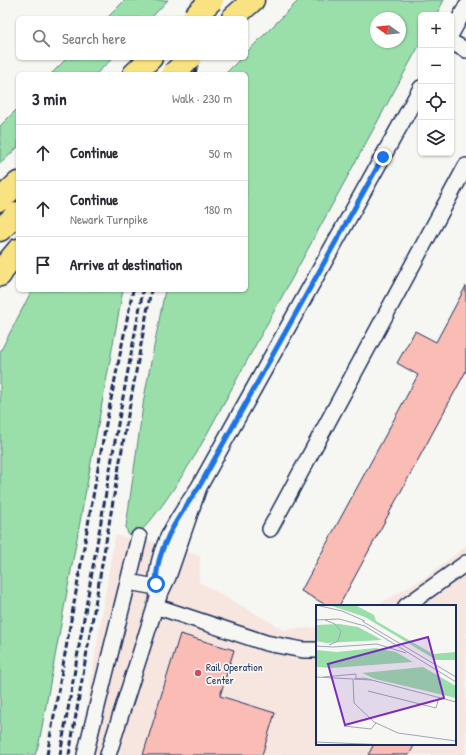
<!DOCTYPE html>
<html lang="en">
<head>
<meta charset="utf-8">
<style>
  :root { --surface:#fff; --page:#f7f7f7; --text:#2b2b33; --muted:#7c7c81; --line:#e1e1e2 }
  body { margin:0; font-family:"Patrick Hand",sans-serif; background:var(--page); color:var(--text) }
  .controls { position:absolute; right:12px; top:12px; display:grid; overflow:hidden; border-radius:6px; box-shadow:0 1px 3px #0004 }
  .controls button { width:36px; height:36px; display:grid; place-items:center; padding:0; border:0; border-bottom:1px solid var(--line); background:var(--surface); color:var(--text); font:20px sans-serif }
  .compass { position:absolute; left:370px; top:12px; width:36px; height:36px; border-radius:50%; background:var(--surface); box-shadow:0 1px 3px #0004; rotate:285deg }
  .stop { position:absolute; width:12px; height:12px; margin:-9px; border:3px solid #1a73e8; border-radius:50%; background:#fff }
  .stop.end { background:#1a73e8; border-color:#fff; box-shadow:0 1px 4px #0008 }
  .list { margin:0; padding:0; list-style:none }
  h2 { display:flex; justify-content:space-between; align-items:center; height:52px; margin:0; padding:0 16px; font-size:17px }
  h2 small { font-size:13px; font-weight:400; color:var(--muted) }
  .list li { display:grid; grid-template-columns:26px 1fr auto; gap:12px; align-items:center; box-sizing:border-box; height:56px; padding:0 16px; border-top:1px solid var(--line) }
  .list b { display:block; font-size:15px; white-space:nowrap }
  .list p { margin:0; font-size:13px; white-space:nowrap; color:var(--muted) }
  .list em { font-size:13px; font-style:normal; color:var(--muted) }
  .icon { flex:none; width:22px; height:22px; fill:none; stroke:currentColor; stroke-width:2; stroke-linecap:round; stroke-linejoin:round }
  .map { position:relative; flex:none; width:466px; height:755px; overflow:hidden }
  .search { position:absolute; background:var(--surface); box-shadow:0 1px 3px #0004; left:16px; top:16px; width:232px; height:44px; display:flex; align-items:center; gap:10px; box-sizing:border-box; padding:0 14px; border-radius:6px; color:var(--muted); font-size:15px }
  .panel { position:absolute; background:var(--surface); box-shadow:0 1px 3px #0004; left:16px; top:72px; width:232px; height:220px; border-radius:6px }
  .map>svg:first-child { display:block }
  .built { fill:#f7e5e0 }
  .green { fill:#9adea9; stroke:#5a8684; fill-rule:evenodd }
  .building { fill:#f9bdb5; stroke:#1b2f5e }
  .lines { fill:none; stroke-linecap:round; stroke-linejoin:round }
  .minor-casing { stroke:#1b2f5e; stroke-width:18 }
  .highway-casing { stroke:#1b2f5e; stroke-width:25 }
  .minor { stroke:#f6f6f2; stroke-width:15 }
  .highway { stroke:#f8e281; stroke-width:22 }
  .rail { stroke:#1b2f5e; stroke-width:3; stroke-dasharray:6 3; stroke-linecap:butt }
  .highway-bridge-casing { stroke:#1b2f5e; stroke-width:25; stroke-linecap:butt }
  .highway-bridge { stroke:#f8e281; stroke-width:22 }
  .route { stroke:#1a73e8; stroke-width:5 }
  .poi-dot { fill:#d1495b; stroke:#f6f6f2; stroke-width:1.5 }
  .labels { text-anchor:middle; stroke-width:3.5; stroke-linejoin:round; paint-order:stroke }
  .poi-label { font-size:11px; fill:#1b2f5e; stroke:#f6f6f2; text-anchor:start }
  .inset-road { fill:none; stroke:#9ea6b7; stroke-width:1 }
  .view { fill:#7b2cbf; fill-opacity:0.15; stroke:#7b2cbf; stroke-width:2 }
  .inset-edge { fill:none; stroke:#1b2f5e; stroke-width:2 }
</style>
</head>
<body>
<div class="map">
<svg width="466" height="755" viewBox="0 0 466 755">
  <rect width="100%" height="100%" fill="#f6f6f2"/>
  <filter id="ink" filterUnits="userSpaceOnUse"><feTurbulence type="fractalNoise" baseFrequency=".025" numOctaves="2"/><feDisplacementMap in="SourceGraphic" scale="8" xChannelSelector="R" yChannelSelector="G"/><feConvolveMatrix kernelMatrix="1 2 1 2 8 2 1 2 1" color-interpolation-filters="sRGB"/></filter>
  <g filter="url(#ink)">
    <path class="built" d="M115 535 158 543 200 556 199 582 284 630 317 627V744H455V606H376L425 578 466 546V755H79Z"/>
    <path class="green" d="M125 0H168L151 18H107Z
      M299 0H444L436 15H421V42L196 454C187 468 148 532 134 535 131 536 131 535 128 534L126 527 144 398 165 290H246V74H225L241 58H246V53ZM376 18H400V42H376Z
      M67 58H113L96 74H51Z
      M18 108V147L0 164V126Z
      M32 290H123L39 743 35 755H0V352Z"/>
    <path class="building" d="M466 286V371L339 606H328L301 591 418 375 397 363 415 331 436 342Z
      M180 634 234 650 220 696 275 713 262 755H143Z
      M374 744H415L409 755H368Z"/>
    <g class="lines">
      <defs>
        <path id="minor" d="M451 34 466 7
          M451 42 466 50
          M199 487 168 577 158 598C151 554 176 521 199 487L421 88
          M270 529 466 166
          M128 582 139 537
          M155 606 266 643 303 650H317
          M406 606 466 563
          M85 755 128 582 156 587
          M108 755 158 598"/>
        <path id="highway" d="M233 18 253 0
          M134 74 151 58
          M0 200 18 183
          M0 230 18 213
          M0 275 8 262 18 250"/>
      </defs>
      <use href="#minor" class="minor-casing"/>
      <use href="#highway" class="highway-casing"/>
      <use href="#minor" class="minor"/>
      <use href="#highway" class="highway"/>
      <path class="rail" d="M190 18 193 0
        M198 18 202 0
        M207 18 211 0
        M178 74 181 58
        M187 74 190 58
        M195 74 199 58
        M47 755 105 429 133 290
        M60 755 118 424 143 290
        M69 755 126 426 151 290"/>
      <defs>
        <path id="highway-bridge" d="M193 18 212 0
          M173 74 190 58"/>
      </defs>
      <use href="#highway-bridge" class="highway-bridge-casing"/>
      <use href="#highway-bridge" class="highway-bridge"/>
    </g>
  </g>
  <g class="lines" filter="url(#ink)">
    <path class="route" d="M156 584C156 547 179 516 199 487L383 157"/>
  </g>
  <circle class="poi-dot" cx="198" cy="673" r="4"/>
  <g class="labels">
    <g class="poi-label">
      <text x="206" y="671">Rail Operation<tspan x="206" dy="13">Center</tspan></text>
    </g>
  </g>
  <g transform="translate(316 605)">
    <rect width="140" height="140" fill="#f6f6f2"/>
    <path d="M13 0H39L58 10 60 16 117 49 140 47V55H120L49 12ZM23 19 42 22 66 35 10 38 0 36V20ZM60 43 80 47 97 57 15 63 0 62V45L21 47ZM107 62 140 81V93L59 74 46 68Z" fill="#9adea9"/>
    <path class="inset-road" d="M0 0 26 6 49 16M0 15 23 14 49 21 140 77M9 15 19 19 25 26 22 36 13 40M46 16 140 72M0 41 17 42 61 39 90 48M0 72 37 74M7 72 40 69V73M37 74 38 98 58 117 82 128 140 136M55 75 38 74 48 73 140 97M52 86 120 103 123 92M28 121 55 124 60 118M0 137 71 140"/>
    <path class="view" d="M112 32 128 93 29 120 12 59Z"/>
    <rect width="140" height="140" class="inset-edge"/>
  </g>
</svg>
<div class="controls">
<button>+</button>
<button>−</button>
<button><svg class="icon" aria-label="locate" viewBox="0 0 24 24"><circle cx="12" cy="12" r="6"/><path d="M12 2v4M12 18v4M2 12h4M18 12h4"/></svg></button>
<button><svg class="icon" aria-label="layers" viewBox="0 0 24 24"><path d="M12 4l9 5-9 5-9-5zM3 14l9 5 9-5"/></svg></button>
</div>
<svg class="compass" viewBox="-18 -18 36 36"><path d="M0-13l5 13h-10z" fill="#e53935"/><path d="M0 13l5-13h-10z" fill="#7c7c81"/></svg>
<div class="stop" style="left:156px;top:584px"></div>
<div class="stop end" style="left:383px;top:157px"></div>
<div class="search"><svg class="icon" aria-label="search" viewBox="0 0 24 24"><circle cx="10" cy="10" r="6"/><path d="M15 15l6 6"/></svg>Search here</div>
<section class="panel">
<h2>3 min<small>Walk · 230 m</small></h2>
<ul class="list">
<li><svg class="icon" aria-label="ahead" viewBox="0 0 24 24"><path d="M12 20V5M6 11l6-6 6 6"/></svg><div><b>Continue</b></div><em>50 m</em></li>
<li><svg class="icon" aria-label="ahead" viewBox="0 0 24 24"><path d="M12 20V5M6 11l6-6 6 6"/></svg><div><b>Continue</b><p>Newark Turnpike</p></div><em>180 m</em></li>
<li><svg class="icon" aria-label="arrive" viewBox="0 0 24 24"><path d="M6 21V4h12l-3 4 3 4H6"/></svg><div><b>Arrive at destination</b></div></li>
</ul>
</section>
</div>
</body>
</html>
